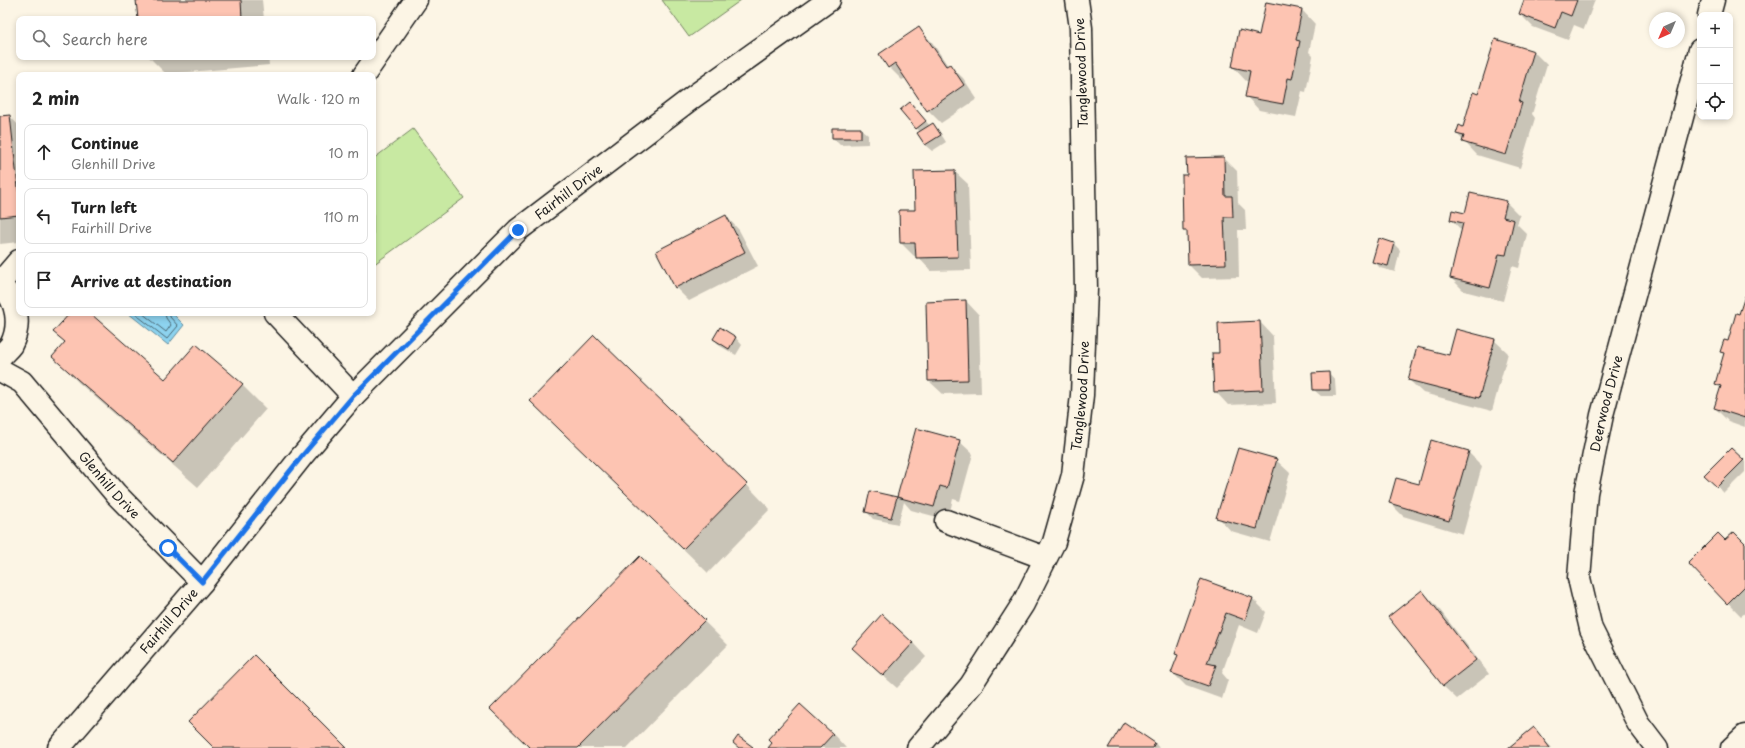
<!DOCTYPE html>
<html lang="en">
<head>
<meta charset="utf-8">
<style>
  :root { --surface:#fff; --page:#f2f2f2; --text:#222; --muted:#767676; --line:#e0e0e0 }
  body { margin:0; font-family:"Playpen Sans",sans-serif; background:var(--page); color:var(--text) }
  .controls { position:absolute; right:12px; top:12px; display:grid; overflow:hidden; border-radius:8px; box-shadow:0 2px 6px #0003 }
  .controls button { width:36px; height:36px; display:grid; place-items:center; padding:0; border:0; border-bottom:1px solid var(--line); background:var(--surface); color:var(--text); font:20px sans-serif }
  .compass { position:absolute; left:1649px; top:12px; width:36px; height:36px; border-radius:50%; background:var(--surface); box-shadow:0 2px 6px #0003; rotate:224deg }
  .stop { position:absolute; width:12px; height:12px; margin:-9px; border:3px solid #1a73e8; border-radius:50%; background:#fff }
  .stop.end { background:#1a73e8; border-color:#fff; box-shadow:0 1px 4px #0008 }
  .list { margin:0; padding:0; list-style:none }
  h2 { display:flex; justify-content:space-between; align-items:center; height:52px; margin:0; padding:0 16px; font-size:17px }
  h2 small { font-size:13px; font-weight:400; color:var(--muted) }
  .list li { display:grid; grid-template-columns:26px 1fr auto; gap:12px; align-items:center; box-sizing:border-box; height:56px; margin:0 8px 8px; padding:0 8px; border:1px solid var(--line); border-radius:8px }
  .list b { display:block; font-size:15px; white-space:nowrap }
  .list p { margin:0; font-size:13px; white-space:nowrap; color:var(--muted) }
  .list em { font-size:13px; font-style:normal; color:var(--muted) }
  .icon { flex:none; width:22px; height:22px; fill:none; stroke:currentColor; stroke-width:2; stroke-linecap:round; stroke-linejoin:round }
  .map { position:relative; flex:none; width:1745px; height:748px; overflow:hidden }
  .search { position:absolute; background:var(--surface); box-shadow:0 2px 6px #0003; left:16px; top:16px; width:360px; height:44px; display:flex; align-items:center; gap:10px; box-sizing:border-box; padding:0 14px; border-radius:8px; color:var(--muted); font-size:15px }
  .panel { position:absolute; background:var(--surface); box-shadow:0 2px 6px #0003; left:16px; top:72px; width:360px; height:244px; border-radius:8px }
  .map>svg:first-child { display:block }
  .park { fill:#c8e9a2; stroke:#72825f }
  .water { fill:#8dd3ef; stroke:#608a9b }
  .shadow { fill:#0003 }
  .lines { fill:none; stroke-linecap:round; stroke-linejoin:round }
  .shore { stroke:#496570; stroke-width:1 }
  .building { fill:#fdc4b2; stroke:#1c1c1c }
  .minor-casing { stroke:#1c1c1c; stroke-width:25 }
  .minor { stroke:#fcf5e5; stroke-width:22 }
  .route { stroke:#1a73e8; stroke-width:5 }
  .labels { text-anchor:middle; stroke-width:3; stroke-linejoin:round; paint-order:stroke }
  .street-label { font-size:13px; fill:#1c1c1c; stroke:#fcf5e5 }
</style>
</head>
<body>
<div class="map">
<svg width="1745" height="748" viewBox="0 0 1745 748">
  <rect width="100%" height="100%" fill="#fcf5e5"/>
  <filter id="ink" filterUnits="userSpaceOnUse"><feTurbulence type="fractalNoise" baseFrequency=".025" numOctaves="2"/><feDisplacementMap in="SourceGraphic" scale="8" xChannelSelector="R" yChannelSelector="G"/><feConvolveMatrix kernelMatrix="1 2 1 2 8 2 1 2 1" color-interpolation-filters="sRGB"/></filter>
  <g filter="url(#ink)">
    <path class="park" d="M662 0H741L689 37Z
      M413 129 464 198 373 265V159Z"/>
    <path class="water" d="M128 313H172L184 325 168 345Z"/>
    <path class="shadow" d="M137 0H262L264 19H139Z
      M1525 0H1595L1584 29 1574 25 1568 40 1533 27 1520 14Z
      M1267 3 1302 10 1315 24 1309 52 1313 56 1306 92 1302 91 1296 117 1259 110 1246 96 1249 81H1246L1233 67 1260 36Z
      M918 29 932 42 948 66 949 65 963 78 977 99 941 123 928 110 906 78 902 80 889 67Z
      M1534 52 1547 65 1532 114 1535 118 1520 168 1477 155 1457 134 1464 128 1479 95Z
      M149 57H268L269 65 166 74Z
      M910 103 930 126 933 124 939 131 946 142 932 151 925 145 920 132 902 110Z
      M10 116 19 126V242L0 244V117Z
      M861 129 868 135V144L840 145 833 138Z
      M1224 158 1237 171 1238 203 1245 210 1246 230H1238L1239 277 1202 278 1189 265 1188 234 1184 230 1188 176Z
      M954 171 968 184 971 270 931 271 917 256H914L901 243 916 210Z
      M1506 202 1520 216 1517 224 1527 234 1519 268 1512 266 1503 301 1464 291 1451 278 1462 231 1451 219Z
      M726 216 739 230 758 266 689 301 676 288 657 252Z
      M1394 244 1400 250 1395 272 1380 268 1374 261Z
      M1745 299V427L1728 421 1715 408 1721 389 1716 384 1725 355 1722 352 1728 342Z
      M966 301 979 315 981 393 943 394 929 381 927 302Z
      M71 313H88L165 380 242 385 266 409 198 487 78 382 54 357 66 343 55 332Z
      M1260 322 1273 336 1276 403 1228 405 1215 391Z
      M721 328 736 338 742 345 736 355 720 346 714 339Z
      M1494 340 1508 353 1492 411 1423 393 1409 380 1450 356Z
      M1329 373 1335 380 1336 396H1321L1314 390Z
      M556 425 746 484 770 509 708 573Z
      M916 429 959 441 973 454 960 501 953 499 948 520 911 510 904 502 898 524 873 519 867 512 871 492 898 498Z
      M1731 449 1745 462V472L1724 493 1706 475Z
      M1468 452 1482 466 1463 534 1403 516 1390 503Z
      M1276 460 1290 473 1270 542 1231 531 1218 517Z
      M1725 542 1745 544V613L1741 616 1689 563Z
      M640 558 728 645 627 748H531Z
      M1202 580 1253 599 1266 612 1258 633 1239 625 1222 673 1228 680 1222 699 1186 686 1172 672 1179 656 1176 654Z
      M1422 591 1436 605 1489 674 1457 699 1443 686Z
      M913 643 926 657 897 688 866 661Z
      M1533 729 1552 748H1509Z
      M833 734 846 748H769Z
      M1155 743 1159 748H1109Z"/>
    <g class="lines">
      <path class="shore" d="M134 313 167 339 178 326 170 317V313
        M142 313 166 332 171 325 166 318 165 313"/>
    </g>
    <path class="building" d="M136 0H241L242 19H138Z
      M1524 0H1577L1571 16 1561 12 1555 28 1519 14Z
      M1266 2 1302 9 1296 40 1300 41 1292 79 1288 78 1283 104 1245 97 1250 71 1232 67 1239 30 1259 35Z
      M919 27 946 66 950 64 964 85 927 111 895 63 888 68 879 54Z
      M1495 39 1534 51 1519 102 1522 103 1506 155 1462 142 1464 136 1456 134 1459 125 1463 127 1473 92 1478 94Z
      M910 102 926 121 916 129 900 110Z
      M10 115 19 197V215L0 217V116Z
      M933 123 941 135 925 145 917 133Z
      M832 128H861V138H832Z
      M1224 157 1225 196H1232L1233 217H1224L1226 264 1188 265 1187 231H1183L1182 175H1187L1186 158Z
      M955 170 958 257 916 258 915 243H900L899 210H915L914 171Z
      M1470 193 1507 201 1503 217 1514 220 1506 255 1499 254 1490 288 1450 278 1463 223 1450 220 1452 210 1465 213Z
      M726 215 745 252 675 288 656 251Z
      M1379 238 1394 243 1388 266 1372 262Z
      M1745 296V418L1714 408 1721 386 1715 384 1724 353 1720 352 1724 340 1728 341 1736 313 1739 314Z
      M966 300 968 380 928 381 926 302Z
      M70 313H90L165 379 196 344 243 384 173 463 52 357 65 342 53 332Z
      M1260 321 1263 390 1214 392 1212 353H1219L1218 323Z
      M720 327 736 337 729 349 713 339Z
      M1456 329 1495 339 1479 398 1408 380 1417 347 1449 355Z
      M594 335 747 484 683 549 530 401Z
      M1329 372 1330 390H1313L1312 373Z
      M916 428 960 440 947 488 940 486 934 507 897 497Z
      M1431 440 1469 451 1449 521 1389 503 1396 478 1419 484Z
      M1238 448 1277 459 1257 529 1216 518Z
      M1731 448 1744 460 1717 487 1704 475Z
      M870 491 897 497 891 518 865 512Z
      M1734 532 1745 543V586L1727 604 1688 563 1718 533 1725 540Z
      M640 556 705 620 578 748H530L490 709Z
      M1201 579 1253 598 1245 620 1226 613 1207 663 1216 665 1208 686 1171 673 1178 655 1175 654Z
      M1422 590 1476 660 1443 686 1388 617Z
      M882 614 913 643 883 676 852 648Z
      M254 655 347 748H214L188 722Z
      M800 704 833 734 820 748H768L772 743 768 739Z
      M1124 722 1155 743 1152 748H1108Z
      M1534 727 1550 748H1508Z
      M738 736 753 747 752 748H739L733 743Z"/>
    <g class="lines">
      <defs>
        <g id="minor">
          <path d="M1709 15 1713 0"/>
          <path d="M364 75 416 0"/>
          <path d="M0 283 19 261"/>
          <path d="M0 286C18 299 21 326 11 345 8 349 3 353 0 357"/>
          <path d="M275 313 353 396"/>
          <path id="s1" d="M0 370 22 382 116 494 202 582"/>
          <path d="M946 521 1045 558"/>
          <path id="s2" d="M59 748 202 582 302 456 353 396 518 230 693 97 829 0"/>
          <path id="s3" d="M918 748 971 685 1023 604 1054 542 1073 475 1082 395 1086 289 1081 28 1077 0"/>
          <path id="s4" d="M1657 748 1638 723 1591 629 1579 578 1586 493 1602 415 1700 50"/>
          <path d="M1732 748 1745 736"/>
        </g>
      </defs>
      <use href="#minor" class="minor-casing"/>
      <use href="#minor" class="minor"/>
    </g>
  </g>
  <g class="lines" filter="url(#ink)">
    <path class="route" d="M168 548 202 582 302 456 353 396 518 230"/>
  </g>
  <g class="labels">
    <g class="street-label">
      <text transform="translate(1081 73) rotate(-92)" y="5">Tanglewood Drive</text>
      <text dy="5" stroke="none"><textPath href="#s2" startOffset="756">Fairhill Drive</textPath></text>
      <text dy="5" stroke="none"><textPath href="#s3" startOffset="397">Tanglewood Drive</textPath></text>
      <text dy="5" stroke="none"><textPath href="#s4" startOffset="366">Deerwood Drive</textPath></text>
      <text dy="5" stroke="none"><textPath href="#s1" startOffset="160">Glenhill Drive</textPath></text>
      <text dy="5" stroke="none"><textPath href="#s2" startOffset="168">Fairhill Drive</textPath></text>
    </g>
  </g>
</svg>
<div class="controls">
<button>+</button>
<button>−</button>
<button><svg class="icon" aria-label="locate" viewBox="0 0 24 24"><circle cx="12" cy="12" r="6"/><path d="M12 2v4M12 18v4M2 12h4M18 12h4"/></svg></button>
</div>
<svg class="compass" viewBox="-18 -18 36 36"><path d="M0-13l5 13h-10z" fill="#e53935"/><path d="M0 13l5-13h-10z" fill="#767676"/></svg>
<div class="stop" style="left:168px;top:548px"></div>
<div class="stop end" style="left:518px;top:230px"></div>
<div class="search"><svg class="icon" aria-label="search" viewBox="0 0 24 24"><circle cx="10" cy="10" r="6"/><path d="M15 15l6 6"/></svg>Search here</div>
<section class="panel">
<h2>2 min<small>Walk · 120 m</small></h2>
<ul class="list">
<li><svg class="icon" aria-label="ahead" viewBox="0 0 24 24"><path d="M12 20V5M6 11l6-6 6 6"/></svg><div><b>Continue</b><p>Glenhill Drive</p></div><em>10 m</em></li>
<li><svg class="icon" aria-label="left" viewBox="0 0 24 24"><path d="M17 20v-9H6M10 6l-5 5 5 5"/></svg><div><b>Turn left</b><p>Fairhill Drive</p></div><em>110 m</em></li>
<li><svg class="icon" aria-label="arrive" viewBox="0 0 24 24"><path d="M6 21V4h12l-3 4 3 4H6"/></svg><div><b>Arrive at destination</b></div></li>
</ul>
</section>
</div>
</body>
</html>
